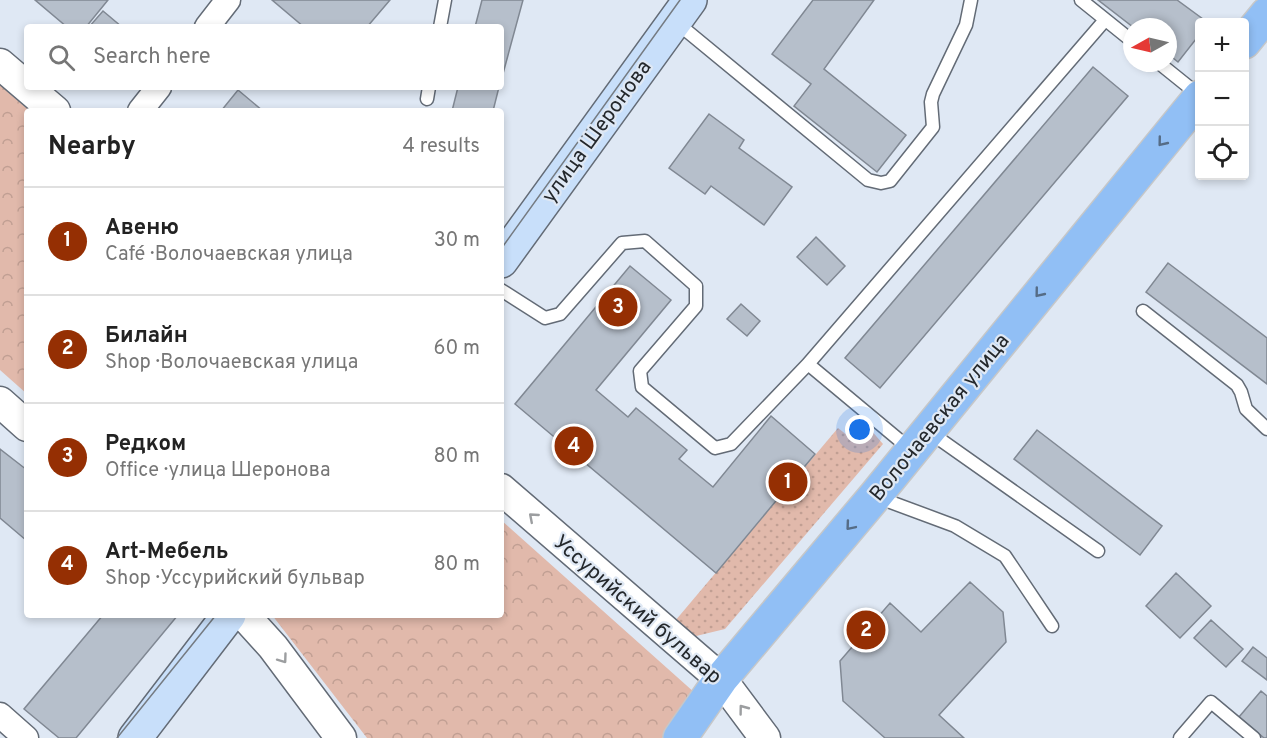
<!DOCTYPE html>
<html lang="en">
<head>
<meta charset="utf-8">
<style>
  :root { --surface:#fff; --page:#f6f6f6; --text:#222; --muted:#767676; --line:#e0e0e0; --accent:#952f03 }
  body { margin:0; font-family:Overpass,sans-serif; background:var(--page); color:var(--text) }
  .controls { position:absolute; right:18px; top:18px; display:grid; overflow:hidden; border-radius:6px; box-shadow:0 3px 9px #0003 }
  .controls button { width:54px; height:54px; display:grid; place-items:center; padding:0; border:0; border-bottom:2px solid var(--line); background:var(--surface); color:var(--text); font:30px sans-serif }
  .compass { position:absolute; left:1123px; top:18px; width:54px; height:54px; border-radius:50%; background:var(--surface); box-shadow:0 3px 9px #0003; rotate:262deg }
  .you { position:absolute; left:860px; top:430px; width:21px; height:21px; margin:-15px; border:4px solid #fff; border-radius:50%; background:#1a73e8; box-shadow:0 0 0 9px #1a73e833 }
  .badge { display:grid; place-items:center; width:39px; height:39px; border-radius:50%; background:var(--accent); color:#fff; font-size:20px; font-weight:700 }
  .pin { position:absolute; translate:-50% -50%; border:3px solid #fff; box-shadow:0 2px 6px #0006 }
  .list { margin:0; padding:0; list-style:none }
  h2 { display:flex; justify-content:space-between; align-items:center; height:78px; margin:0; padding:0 24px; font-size:26px }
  h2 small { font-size:20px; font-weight:400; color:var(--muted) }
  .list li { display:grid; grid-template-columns:39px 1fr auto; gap:18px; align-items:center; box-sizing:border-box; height:108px; padding:0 24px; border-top:2px solid var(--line) }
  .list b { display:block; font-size:22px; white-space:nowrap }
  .list p { margin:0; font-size:20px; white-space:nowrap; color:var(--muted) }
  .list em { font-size:20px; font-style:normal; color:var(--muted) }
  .icon { flex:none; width:33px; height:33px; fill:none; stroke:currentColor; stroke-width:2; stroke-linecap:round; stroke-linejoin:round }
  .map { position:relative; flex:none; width:1267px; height:738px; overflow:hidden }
  .search { position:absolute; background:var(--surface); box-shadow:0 3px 9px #0003; left:24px; top:24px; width:480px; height:66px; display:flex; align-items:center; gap:15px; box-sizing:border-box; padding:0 21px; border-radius:6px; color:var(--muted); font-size:22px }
  .panel { position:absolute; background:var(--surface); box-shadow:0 3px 9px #0003; left:24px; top:108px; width:480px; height:510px; border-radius:6px }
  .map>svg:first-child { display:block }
  .grass { fill:url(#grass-dots) }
  .park { fill:url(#park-crowns) }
  .building { fill:#b6bfcb; stroke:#808893; stroke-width:1.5 }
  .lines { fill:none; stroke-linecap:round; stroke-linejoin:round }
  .service-casing { stroke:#636b76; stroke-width:15 }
  .minor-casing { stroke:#636b76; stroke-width:27 }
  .tertiary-casing { stroke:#636b76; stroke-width:33 }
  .secondary-casing { stroke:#636b76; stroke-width:36 }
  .primary-casing { stroke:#c6c7c8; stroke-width:36 }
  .service { stroke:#fff; stroke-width:12 }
  .minor { stroke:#fff; stroke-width:24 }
  .tertiary { stroke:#fff; stroke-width:30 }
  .secondary { stroke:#c8dffa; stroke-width:33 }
  .primary { stroke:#91bff5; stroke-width:33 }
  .tram { stroke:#757b82; stroke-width:1.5 }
  .oneway { stroke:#556c86 }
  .oneway2 { stroke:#9c9ea0 }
  .labels { text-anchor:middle; stroke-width:4.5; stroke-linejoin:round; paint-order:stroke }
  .street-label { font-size:21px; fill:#24282c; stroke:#dfe8f4 }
</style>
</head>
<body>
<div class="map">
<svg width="1267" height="738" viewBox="0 0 1267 738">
  <defs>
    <pattern id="grass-dots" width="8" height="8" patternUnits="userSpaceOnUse" patternTransform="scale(1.5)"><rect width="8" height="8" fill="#e1b9ab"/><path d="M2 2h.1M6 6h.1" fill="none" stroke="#c19f93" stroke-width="1.8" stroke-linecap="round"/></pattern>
    <pattern id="park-crowns" width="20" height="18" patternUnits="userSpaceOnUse" patternTransform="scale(1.5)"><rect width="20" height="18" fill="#e1b9ab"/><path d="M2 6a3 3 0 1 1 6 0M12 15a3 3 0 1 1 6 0" fill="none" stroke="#c19f93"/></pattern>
  </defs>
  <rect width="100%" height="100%" fill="#dfe8f4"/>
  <path class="grass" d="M838 428 857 443 870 429 883 444 725 629 692 637 675 621Z"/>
  <path class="park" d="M0 85 30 111H27V394L0 370Z
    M501 520 695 693 662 738H367L272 615H501Z"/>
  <path class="building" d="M35 0H108L86 27H67Z
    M272 0H390L367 27H304Z
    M482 0H523L501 81V27H475Z
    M813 0H874L824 69 906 135 877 172 794 106 811 84 772 54Z
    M1098 0H1177L1207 22H1200V34L1178 62 1168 54V27H1133Z
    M103 11 122 27H89Z
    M1093 67 1128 96 880 388 845 358Z
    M458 87H499L493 111H452Z
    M238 90 263 111H221Z
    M709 114 744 140 739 148 792 187 764 225 711 186 705 194 669 168Z
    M816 237 845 266 827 285 797 257Z
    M1168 263 1267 338V384L1146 292Z
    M630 266 671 300 596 390 628 417 636 408 687 450 679 459 713 487 771 416 815 454 716 573 515 404Z
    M741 304 760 321 747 336 727 319Z
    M1037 430 1162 526 1140 555 1014 459Z
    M0 449 27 470V541L0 518Z
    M1176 573 1211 606 1180 638 1146 606Z
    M970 582 1003 612 1006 642 939 715 964 738H885L843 701 840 661 890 603 921 632Z
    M103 615H178L76 738H59L24 709Z
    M1211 620 1243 649 1226 667 1194 638Z
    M1253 647 1267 658V680L1242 661Z
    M1261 691 1267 696V738H1264L1239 717Z"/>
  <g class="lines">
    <defs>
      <path id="service" d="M1081 0 1132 41
        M676 22 868 180 881 183 890 181 933 127 931 102 933 94 966 25 971 0
        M440 27 445 0
        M1159 63 1200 96
        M427 99 429 87
        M501 290 545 318 560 314 622 243 645 241 696 286V306L640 371 642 387 715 448 731 444 808 364 910 449
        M1143 311 1237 385 1241 392 1246 409 1267 429
        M808 364 1105 20
        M928 431 1098 551
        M877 497 955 526 1005 556 1052 626
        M1180 738 1211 702 1254 738"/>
      <path id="minor" d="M207 27 228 0
        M140 111 159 87
        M0 715 26 738"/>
      <path id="tertiary" d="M0 64 55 111
        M0 402 27 426
        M501 489 721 679 765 738
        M244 615 273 647 341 738"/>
      <path id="secondary" d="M501 261 690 0
        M135 738 229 615"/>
      <path id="primary" d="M1244 42 1267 14
        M680 738 721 679 875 496 1200 97"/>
    </defs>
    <use href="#service" class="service-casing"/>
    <use href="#minor" class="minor-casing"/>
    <use href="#tertiary" class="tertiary-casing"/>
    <use href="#secondary" class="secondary-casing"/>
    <use href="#primary" class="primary-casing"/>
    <use href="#service" class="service"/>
    <use href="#minor" class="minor"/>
    <use href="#tertiary" class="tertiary"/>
    <use href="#secondary" class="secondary"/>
    <use href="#primary" class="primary"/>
    <path class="tram" d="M501 249 680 0
      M117 738 216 615"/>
  </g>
  <defs><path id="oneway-chevron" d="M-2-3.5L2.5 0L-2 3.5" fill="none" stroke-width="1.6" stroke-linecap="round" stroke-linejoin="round" transform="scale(1.5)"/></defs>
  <g class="oneway">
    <use href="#oneway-chevron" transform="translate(1162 142) rotate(129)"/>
    <use href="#oneway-chevron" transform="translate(1039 293) rotate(129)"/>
    <use href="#oneway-chevron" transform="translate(850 526) rotate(130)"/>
  </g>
  <g class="oneway2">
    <use href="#oneway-chevron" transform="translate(533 517) rotate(-139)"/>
    <use href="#oneway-chevron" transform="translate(283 659) rotate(54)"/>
    <use href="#oneway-chevron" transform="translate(743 709) rotate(-127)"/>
  </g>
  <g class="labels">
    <g class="street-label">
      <text transform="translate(596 131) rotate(-54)" y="7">улица Шеронова</text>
      <text transform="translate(939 417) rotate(-51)" y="7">Волочаевская улица</text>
      <text transform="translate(638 609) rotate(41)" y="7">Уссурийский бульвар</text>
    </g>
  </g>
</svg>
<div class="controls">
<button>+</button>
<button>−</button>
<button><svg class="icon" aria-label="locate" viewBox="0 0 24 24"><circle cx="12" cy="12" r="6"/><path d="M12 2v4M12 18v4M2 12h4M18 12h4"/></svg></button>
</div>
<svg class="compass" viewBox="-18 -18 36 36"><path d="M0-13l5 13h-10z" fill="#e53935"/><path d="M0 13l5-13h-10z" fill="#767676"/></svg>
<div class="you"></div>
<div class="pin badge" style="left:788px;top:482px">1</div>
<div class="pin badge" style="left:866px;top:630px">2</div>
<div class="pin badge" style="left:618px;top:307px">3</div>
<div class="pin badge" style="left:574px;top:446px">4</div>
<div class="search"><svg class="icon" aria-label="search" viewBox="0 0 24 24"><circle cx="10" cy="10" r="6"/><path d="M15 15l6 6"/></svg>Search here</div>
<section class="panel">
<h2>Nearby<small>4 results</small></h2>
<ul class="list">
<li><span class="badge">1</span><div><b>Авеню</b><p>Café · Волочаевская улица</p></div><em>30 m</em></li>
<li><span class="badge">2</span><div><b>Билайн</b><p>Shop · Волочаевская улица</p></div><em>60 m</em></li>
<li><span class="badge">3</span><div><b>Редком</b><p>Office · улица Шеронова</p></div><em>80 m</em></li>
<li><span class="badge">4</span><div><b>Art-Мебель</b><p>Shop · Уссурийский бульвар</p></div><em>80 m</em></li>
</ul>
</section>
</div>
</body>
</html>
